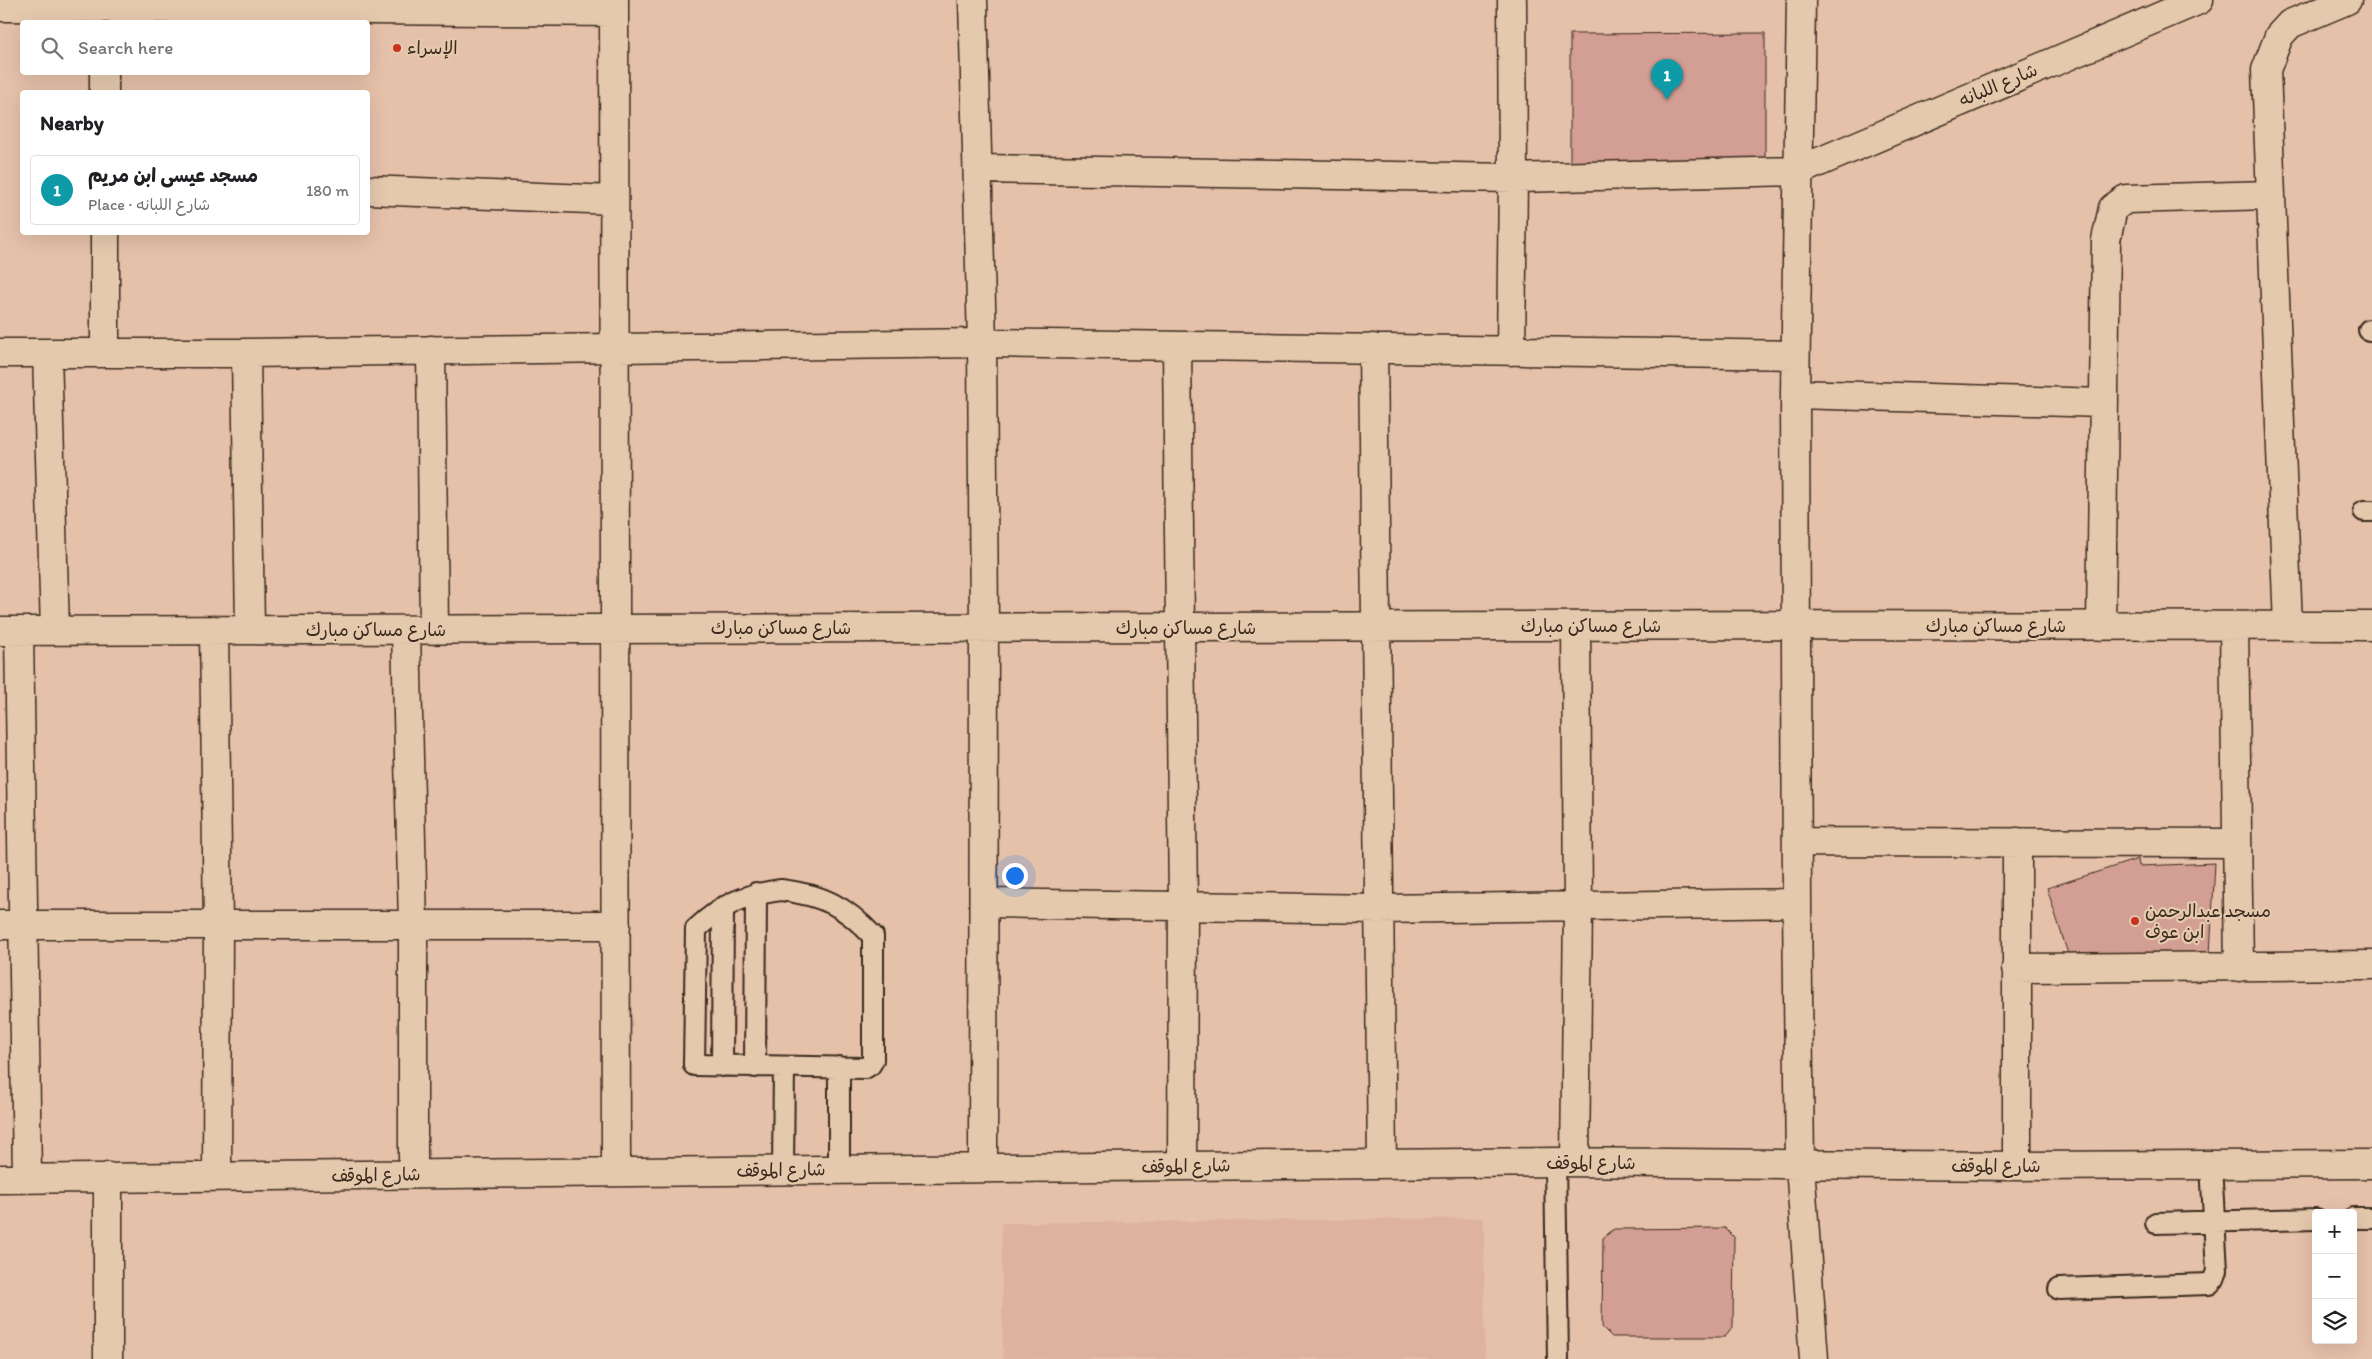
<!DOCTYPE html>
<html lang="en">
<head>
<meta charset="utf-8">
<style>
  :root { --surface:#fff; --page:#f2f2f2; --text:#202124; --muted:#757577; --line:#e0e0e0; --accent:#1a73e8 }
  body { margin:0; font-family:Itim,"Playpen Sans Arabic",sans-serif; background:var(--page); color:var(--text) }
  .controls { position:absolute; right:15px; bottom:15px; display:grid; overflow:hidden; border-radius:5px; box-shadow:0 5px 20px #0002 }
  .controls button { width:45px; height:45px; display:grid; place-items:center; padding:0; border:0; border-bottom:1px solid var(--line); background:var(--surface); color:var(--text); font:25px sans-serif }
  .you { position:absolute; left:1014px; top:875px; width:18px; height:18px; margin:-12px; border:4px solid #fff; border-radius:50%; background:#1a73e8; box-shadow:0 0 0 8px #1a73e833 }
  .badge { display:grid; place-items:center; width:32px; height:32px; border-radius:50%; background:var(--accent); color:#fff; font-size:16px; font-weight:700 }
  .pin { position:absolute; translate:-50% -41px; filter:drop-shadow(0 1px 2px #0008) }
  .pin::after { content:''; position:absolute; top:26px; width:18px; height:15px; background:inherit; clip-path:polygon(0 0,100% 0,50% 100%) }
  .list { margin:0; padding:0; list-style:none }
  h2 { display:flex; justify-content:space-between; align-items:center; height:65px; margin:0; padding:0 20px; font-size:21px }
  h2 small { font-size:16px; font-weight:400; color:var(--muted) }
  .list li { display:grid; grid-template-columns:32px 1fr auto; gap:15px; align-items:center; box-sizing:border-box; height:70px; margin:0 10px 10px; padding:0 10px; border:1px solid var(--line); border-radius:5px }
  .list b { display:block; font-size:19px; white-space:nowrap }
  .list p { margin:0; font-size:16px; white-space:nowrap; color:var(--muted) }
  .list em { font-size:16px; font-style:normal; color:var(--muted) }
  .icon { flex:none; width:28px; height:28px; fill:none; stroke:currentColor; stroke-width:2; stroke-linecap:round; stroke-linejoin:round }
  .map { position:relative; flex:none; width:2372px; height:1359px; overflow:hidden }
  .search { position:absolute; background:var(--surface); box-shadow:0 5px 20px #0002; left:20px; top:20px; width:350px; height:55px; display:flex; align-items:center; gap:12px; box-sizing:border-box; padding:0 18px; border-radius:5px; color:var(--muted); font-size:19px }
  .panel { position:absolute; background:var(--surface); box-shadow:0 5px 20px #0002; left:20px; top:90px; width:350px; height:145px; border-radius:5px }
  .map>svg:first-child { display:block }
  .built { fill:#ddb3a0 }
  .building { fill:#d39e94; stroke:#3b2a1e }
  .lines { fill:none; stroke-linecap:round; stroke-linejoin:round }
  .service-casing { stroke:#3b2a1e; stroke-width:24 }
  .minor-casing { stroke:#3b2a1e; stroke-width:31 }
  .service { stroke:#e5c9ad; stroke-width:20 }
  .minor { stroke:#e5c9ad; stroke-width:28 }
  .poi-dot { fill:#c8321e; stroke:#e5c9ad; stroke-width:2 }
  .labels { text-anchor:middle; stroke-width:4.5; stroke-linejoin:round; paint-order:stroke }
  .poi-label { font-size:18px; fill:#3b2a1e; stroke:#e5c9ad; text-anchor:start }
  .street-label { font-size:18px; fill:#3b2a1e; stroke:#e5c9ad }
</style>
</head>
<body>
<div class="map">
<svg width="2372" height="1359" viewBox="0 0 2372 1359">
  <rect width="100%" height="100%" fill="#e6c1aa"/>
  <filter id="ink" filterUnits="userSpaceOnUse"><feTurbulence type="fractalNoise" baseFrequency=".02" numOctaves="2"/><feDisplacementMap in="SourceGraphic" scale="10" xChannelSelector="R" yChannelSelector="G"/><feConvolveMatrix kernelMatrix="1 2 1 2 8 2 1 2 1" color-interpolation-filters="sRGB"/></filter>
  <g filter="url(#ink)">
    <path class="built" d="M1484 1218 1485 1359H1003L1001 1223Z"/>
    <path class="building" d="M1765 33V165L1570 166V34Z
      M2138 859 2139 866 2215 863 2210 954 2075 976 2047 888Z
      M1725 1228 1734 1237 1733 1327 1725 1337H1612L1602 1327 1603 1238 1614 1229Z"/>
    <g class="lines">
      <defs>
        <path id="service" d="M2369 330H2372
          M2364 511H2372
          M781 890C823 895 845 906 873 936V1060L870 1065 865 1068 694 1065 696 929C724 903 744 895 781 890Z
          M722 1066 723 907
          M755 1067 756 893
          M839 1067V1169
          M1555 1162 1558 1359
          M783 1170 784 1067
          M2353 1218H2372
          M2156 1223 2316 1219
          M2059 1289 2209 1284 2214 1279 2217 1271 2211 1165"/>
        <path id="minor" d="M614 0 616 1172
          M973 0 982 343 984 627 983 1168
          M1801 0 1795 394 1797 903 1800 1165 1814 1359
          M0 7 614 12
          M104 72V92
          M978 169 1513 178 1798 171 2199 0
          M368 190 614 200
          M105 232V353
          M1177 346 1183 905 1182 1166
          M1373 348 1382 1164
          M431 350 434 630
          M1511 351 1513 178 1512 0
          M0 353H246L982 343 1795 355
          M47 353 55 631
          M246 353 250 630
          M1795 394 2104 403
          M2101 626 2106 240 2113 208 2126 199 2271 195
          M2234 626 2239 967
          M2288 626 2266 70 2279 36 2290 24 2347 0
          M214 630 218 926 217 1176
          M406 630 413 926V1174
          M0 631 1795 625 2372 626
          M19 631 27 1178
          M1797 842 2237 843
          M2017 842V1166
          M984 903 1379 909 1797 903
          M0 925H616
          M2016 968 2372 965
          M1575 1162 1578 906 1576 626
          M108 1177V1359
          M0 1179 1555 1162 2017 1166 2372 1164"/>
      </defs>
      <use href="#service" class="service-casing"/>
      <use href="#minor" class="minor-casing"/>
      <use href="#service" class="service"/>
      <use href="#minor" class="minor"/>
    </g>
  </g>
  <g class="poi-dot">
    <circle cx="397" cy="48" r="5"/>
    <circle cx="2135" cy="921" r="5"/>
  </g>
  <g class="labels">
    <g class="poi-label">
      <text x="407" y="54">الإسراء</text>
      <text x="2145" y="917">مسجد عبدالرحمن<tspan x="2145" dy="21">ابن عوف</tspan></text>
    </g>
    <g class="street-label">
      <text transform="translate(1998 85) rotate(-23)" y="6">شارع اللبانه</text>
      <text x="1591" y="632">شارع مساكن مبارك</text>
      <text x="1996" y="632">شارع مساكن مبارك</text>
      <text x="781" y="634">شارع مساكن مبارك</text>
      <text x="1186" y="634">شارع مساكن مبارك</text>
      <text x="376" y="636">شارع مساكن مبارك</text>
      <text x="1591" y="1169">شارع الموقف</text>
      <text transform="translate(1186 1166) rotate(-1)" y="6">شارع الموقف</text>
      <text x="1996" y="1172">شارع الموقف</text>
      <text transform="translate(781 1170) rotate(-1)" y="6">شارع الموقف</text>
      <text transform="translate(376 1175) rotate(-1)" y="6">شارع الموقف</text>
    </g>
  </g>
</svg>
<div class="controls">
<button>+</button>
<button>−</button>
<button><svg class="icon" aria-label="layers" viewBox="0 0 24 24"><path d="M12 4l9 5-9 5-9-5zM3 14l9 5 9-5"/></svg></button>
</div>
<div class="you"></div>
<div class="pin badge" style="left:1667px;top:100px;background:#0f9aa8">1</div>
<div class="search"><svg class="icon" aria-label="search" viewBox="0 0 24 24"><circle cx="10" cy="10" r="6"/><path d="M15 15l6 6"/></svg>Search here</div>
<section class="panel">
<h2>Nearby<small></small></h2>
<ul class="list">
<li><span class="badge" style="background:#0f9aa8">1</span><div><b>مسجد عيسى ابن مريم</b><p>Place · شارع اللبانه</p></div><em>180 m</em></li>
</ul>
</section>
</div>
</body>
</html>
